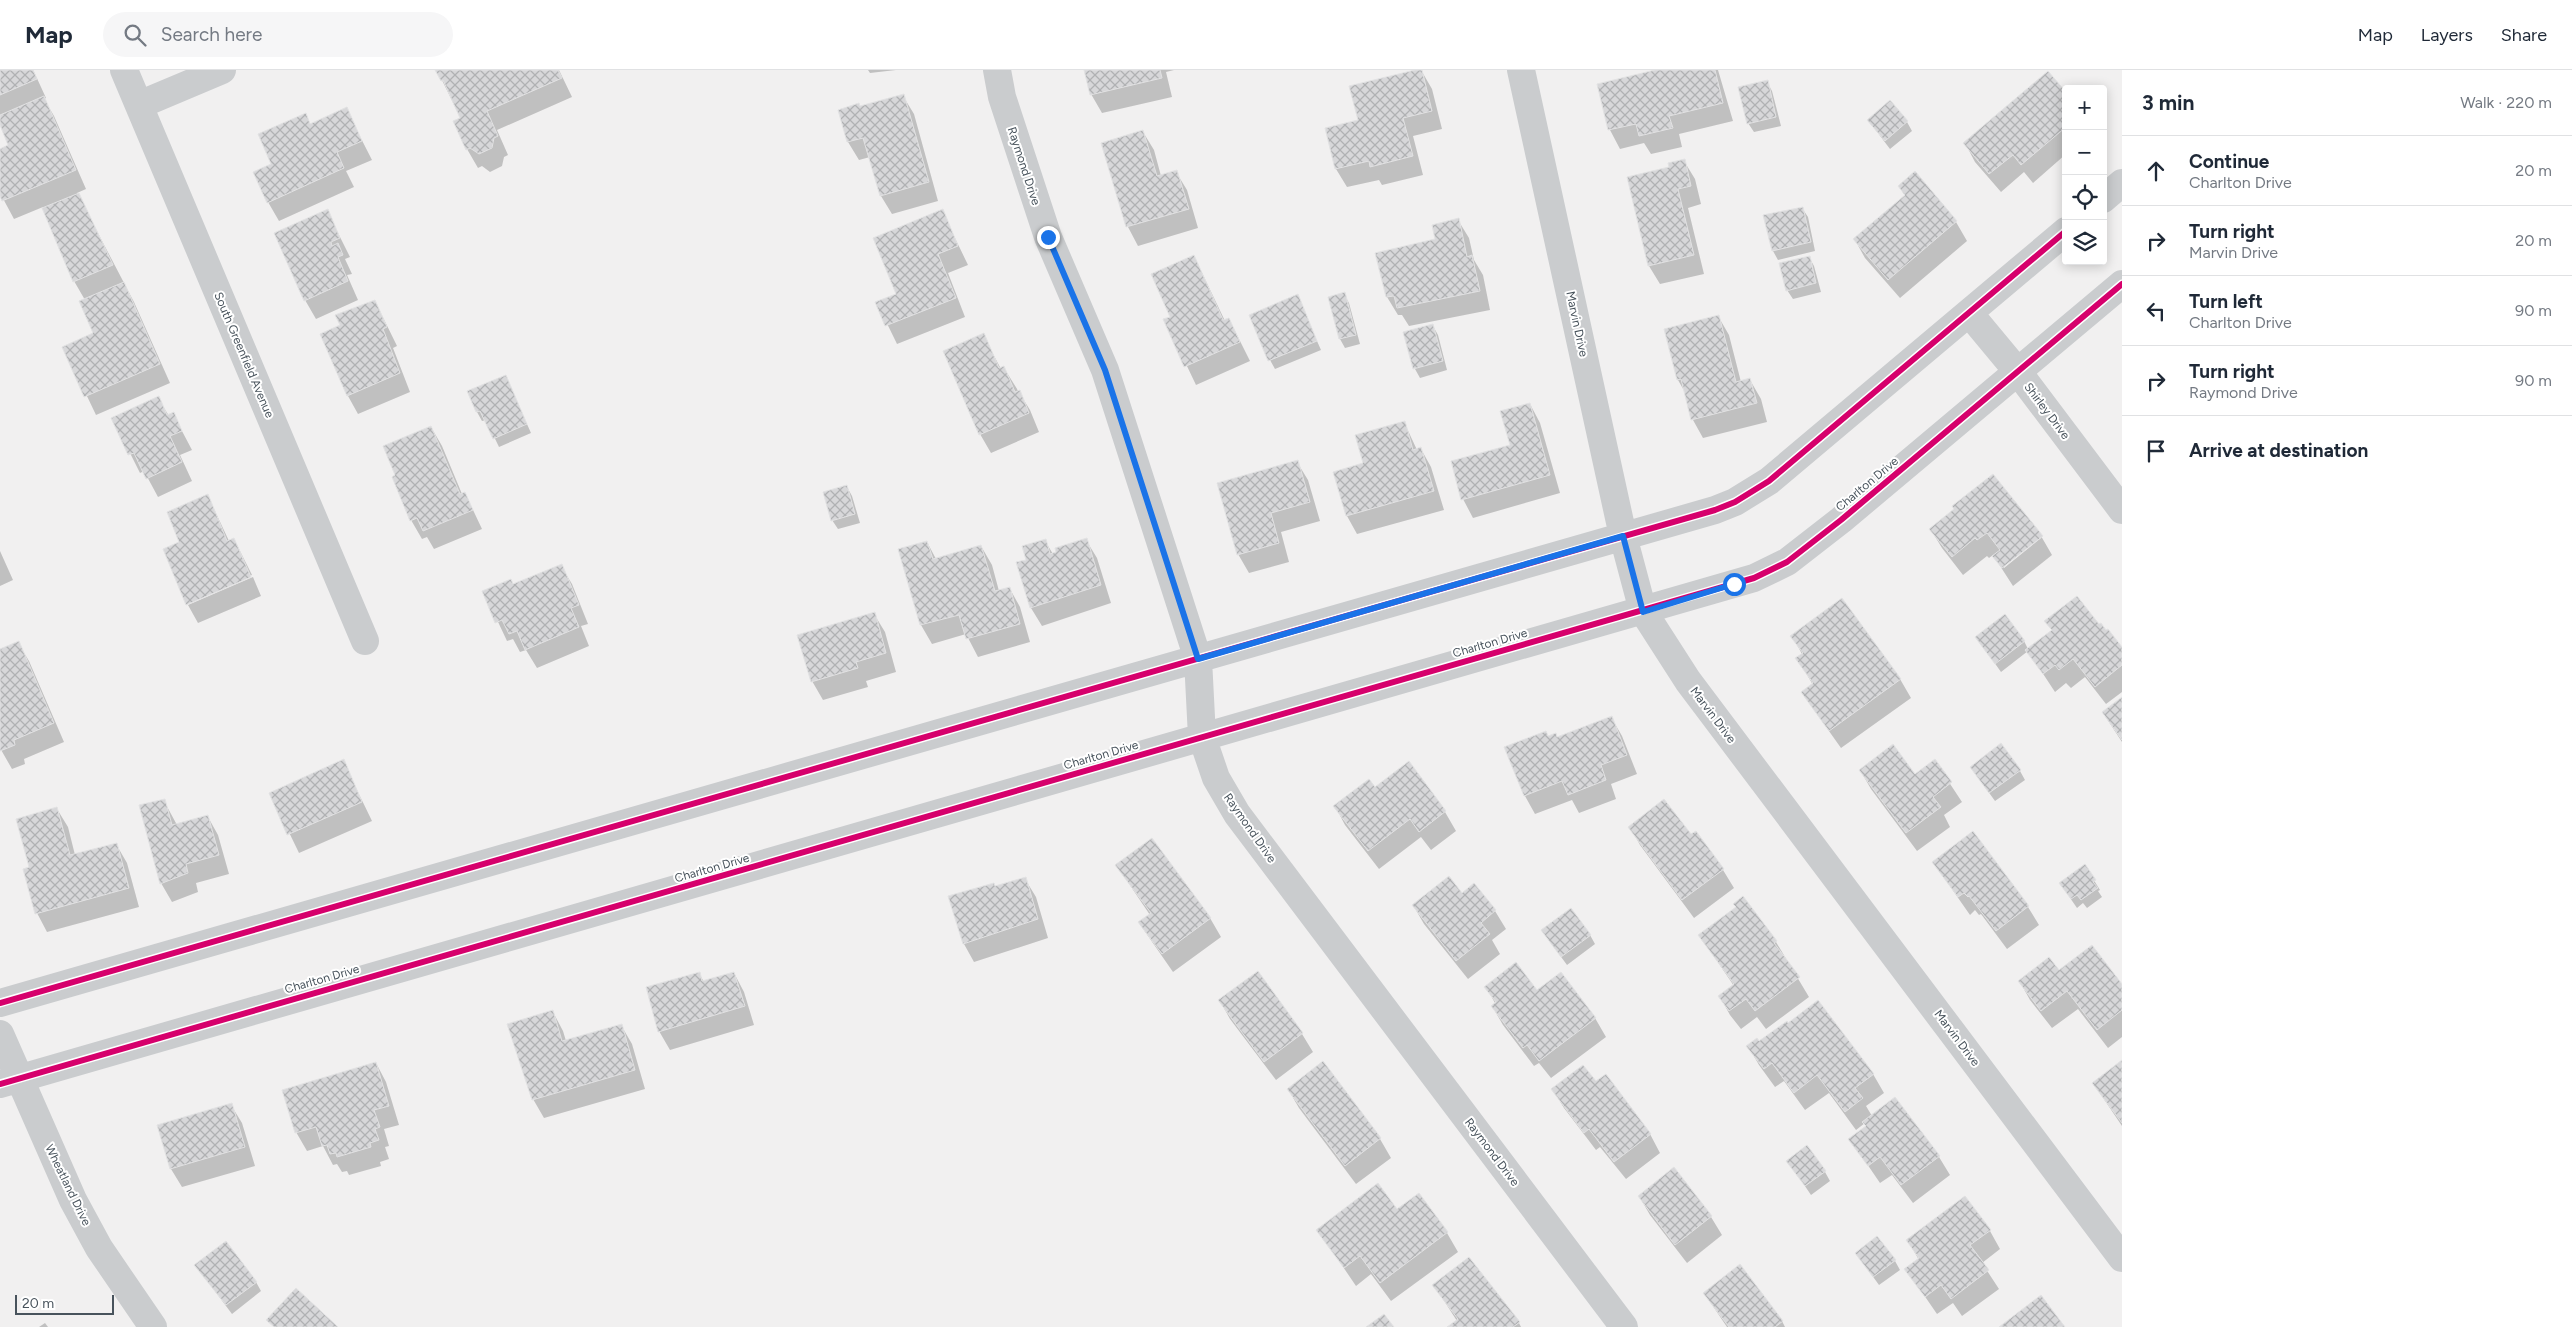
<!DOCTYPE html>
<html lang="en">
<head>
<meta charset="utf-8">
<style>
  :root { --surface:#fff; --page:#f6f6f7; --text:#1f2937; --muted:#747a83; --line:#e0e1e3 }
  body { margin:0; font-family:Figtree,sans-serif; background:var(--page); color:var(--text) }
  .controls { position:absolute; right:15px; top:15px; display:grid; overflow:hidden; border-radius:5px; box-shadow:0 2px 12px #0003 }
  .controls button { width:45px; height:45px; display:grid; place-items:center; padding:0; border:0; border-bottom:1px solid var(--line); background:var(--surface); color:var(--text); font:25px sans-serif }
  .scale { position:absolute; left:15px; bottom:12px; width:99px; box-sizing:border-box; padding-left:5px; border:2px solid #48535c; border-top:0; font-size:14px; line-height:18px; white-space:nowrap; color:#48535c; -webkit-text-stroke:4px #fff; paint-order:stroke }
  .stop { position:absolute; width:15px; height:15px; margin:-11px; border:4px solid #1a73e8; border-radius:50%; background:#fff }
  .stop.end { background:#1a73e8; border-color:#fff; box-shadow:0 1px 5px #0008 }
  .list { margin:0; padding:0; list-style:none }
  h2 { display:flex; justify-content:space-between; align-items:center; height:65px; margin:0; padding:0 20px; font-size:21px }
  h2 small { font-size:16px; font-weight:400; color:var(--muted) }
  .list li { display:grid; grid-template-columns:32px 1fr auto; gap:15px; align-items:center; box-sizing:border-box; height:70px; padding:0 20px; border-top:1px solid var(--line) }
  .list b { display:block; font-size:19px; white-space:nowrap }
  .list p { margin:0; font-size:16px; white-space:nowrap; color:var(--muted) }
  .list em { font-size:16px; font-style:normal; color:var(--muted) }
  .icon { flex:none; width:28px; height:28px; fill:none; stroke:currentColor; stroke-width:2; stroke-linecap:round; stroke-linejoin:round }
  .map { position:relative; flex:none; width:2122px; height:1257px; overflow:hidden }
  header { display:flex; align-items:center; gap:30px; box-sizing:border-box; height:70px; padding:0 25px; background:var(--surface); border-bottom:1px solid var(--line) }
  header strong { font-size:24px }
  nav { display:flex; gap:28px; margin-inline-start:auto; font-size:18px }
  .search { width:350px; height:45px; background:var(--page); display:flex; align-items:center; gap:12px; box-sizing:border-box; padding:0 18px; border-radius:28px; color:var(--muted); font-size:19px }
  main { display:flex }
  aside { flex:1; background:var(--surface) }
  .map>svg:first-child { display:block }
  .shadow { fill:#0003 }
  .building { fill:url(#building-cross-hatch); stroke:#e2e2e3 }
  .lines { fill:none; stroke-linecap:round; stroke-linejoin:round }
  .minor { stroke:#caccce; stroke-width:28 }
  .cycleway-casing { stroke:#fff; stroke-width:9 }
  .cycleway { stroke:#d6006c; stroke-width:6 }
  .route { stroke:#1a73e8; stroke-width:6 }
  .labels { text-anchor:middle; stroke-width:4; stroke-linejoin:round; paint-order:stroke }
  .street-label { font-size:12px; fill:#48535c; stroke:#fff }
</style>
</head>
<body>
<header>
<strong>Map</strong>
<div class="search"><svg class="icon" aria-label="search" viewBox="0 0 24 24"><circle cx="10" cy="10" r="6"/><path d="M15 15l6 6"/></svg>Search here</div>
<nav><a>Map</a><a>Layers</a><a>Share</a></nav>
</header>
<main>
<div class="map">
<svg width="2122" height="1257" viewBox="0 0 2122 1257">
  <defs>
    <pattern id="building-cross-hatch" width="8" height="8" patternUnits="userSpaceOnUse" patternTransform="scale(1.25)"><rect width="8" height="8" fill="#d7d7d9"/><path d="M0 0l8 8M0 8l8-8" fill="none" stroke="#b0b1b3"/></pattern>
  </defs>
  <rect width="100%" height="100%" fill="#f1f0f0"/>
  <path class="shadow" d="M0 0H33L35 4 46 28 44 29 54 46 86 119 77 123 134 232 170 313 96 345 64 278 94 264 85 230 74 211 43 137 14 149 0 123V80L10 76 0 52Z
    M437 0H559L572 27 497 60 508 85 504 87 502 96 490 102 482 96 478 98 467 79 461 49Z
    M868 0H896L870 3Z
    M1085 0H1174L1166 2 1172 27 1102 43 1091 24Z
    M1421 0 1432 19 1442 59 1413 66 1423 105 1382 115 1379 110 1347 117 1336 99 1327 59 1360 51Z
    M1661 0H1718L1733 51 1679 64 1682 77 1651 84 1644 73 1620 79 1610 60 1599 15Z
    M1767 12 1772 21 1781 56 1754 62 1748 53Z
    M2066 24V84L2033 113 2024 102 2001 122 1975 92 1965 73Z
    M903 26 914 44 938 131 892 144 881 126 870 87 859 90 848 72 839 40 860 38Z
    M346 39 372 90 346 101 354 117 279 151 268 132 273 95 305 44 311 55Z
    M1868 50 1907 52 1912 61 1890 79Z
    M1143 62 1154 80 1161 106 1176 102 1187 120 1198 158 1138 176 1128 157 1103 74Z
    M1684 91 1695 109 1701 134 1688 138 1704 204 1660 214 1649 196 1670 98Z
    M1914 103 1956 152 1967 171 1900 228 1865 188 1855 170 1905 126 1899 116Z
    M1802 138 1808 147 1815 181 1778 190 1773 181Z
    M327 141 350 187 345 189 352 204 347 205 358 230 316 249 305 230Z
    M942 141 968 195 948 203 965 247 897 274 877 233 897 225Z
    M1458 150 1469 168 1474 190 1483 205 1490 240 1409 256 1402 245H1398L1387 227 1437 170Z
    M1194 186 1225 251 1229 249 1250 291 1196 315 1165 250 1171 247Z
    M1809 187 1814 196 1821 222 1793 229 1787 220Z
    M1344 224 1349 233 1360 274 1345 278 1340 269Z
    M1297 226 1321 280 1275 299 1270 290Z
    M375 231 397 276 393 278 410 322 358 344 348 326 341 256Z
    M1718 246 1729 265 1741 312 1750 310 1761 329 1767 352 1703 368 1693 350 1686 324 1678 310Z
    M1433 256 1438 265 1447 300 1420 308 1415 299 1405 263Z
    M983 265 1001 299 1004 298 1030 340 1039 362 991 383 980 364Z
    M506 307 531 363 499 377 486 350 482 351 477 342 469 322Z
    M158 328 169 346 173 344 192 380 180 385 192 411 158 427 144 401 140 403 113 349Z
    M1530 334 1540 353 1560 423 1473 448 1463 429 1511 376Z
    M1404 352 1417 380 1421 379 1431 397 1444 440 1357 464 1347 446 1335 403 1365 394Z
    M431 357 442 376 462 424 465 423 482 459 434 479 427 467 422 469 411 450 393 408 397 406Z
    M1297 392 1308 410 1320 451 1281 462 1289 492 1249 503 1238 484Z
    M1993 405 2003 496 2004 498 2041 468V466L2052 485 2013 516 1993 485 1989 488 1987 486 1963 505 1942 478 1931 460Z
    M847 417 852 426 860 453 838 459 832 450Z
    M208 426 229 471 234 469 252 505 187 533V535L165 479 181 472Z
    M1086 470 1097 488 1111 533 1042 556 1031 538 1028 490 1045 471 1053 484Z
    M927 472 936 489 981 476 992 495 999 521 1010 519 1020 537 1030 572 978 587 966 564 932 574 921 555 900 480Z
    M0 481 13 510 0 516Z
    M561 496 572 514 588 554 581 556 589 576 537 598 526 580 520 582 513 569 507 571 484 522 513 515Z
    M253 507 261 526 198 553 188 535Z
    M874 544 885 562 896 602 866 611 868 617 823 630 812 611Z
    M2046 551 2099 556 2106 562 2122 579V622L2106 634 2085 607 2071 618 2066 613 2055 622 2028 581 2001 602 1977 568 2024 571 2028 579 2052 561Z
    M1792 566 1900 609 1911 628 1841 678 1802 623 1813 615 1797 588 1802 584Z
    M18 573 29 591 64 672 24 689 25 694 12 699 0 678V580Z
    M2122 629V672L2103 643Z
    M1611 647 1622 666 1637 704 1611 714 1616 729 1579 743 1572 730 1535 744 1525 726 1506 678 1548 668H1557Z
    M343 691 372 751 299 783 270 723Z
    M1935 691 1962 732 1944 745 1950 757 1917 781 1871 719 1860 700 1915 705Z
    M1408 693 1445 742 1456 761 1431 780 1421 767 1379 799 1345 755 1335 736 1375 719Z
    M2020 701 2025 710 1995 731 1977 706Z
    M164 731 177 755 208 747 218 765 229 804 196 813 198 822 172 832 161 813Z
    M57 739 68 757 75 785 116 774 127 793 139 837 47 862 37 843 30 798Z
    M1630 757 1691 766 1723 800 1734 818 1694 848 1640 775Z
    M1973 763 2028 837 2039 855 2007 879 1981 844 1979 845 1975 840 1970 845 1933 792Z
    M1117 796 1210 848 1221 867 1173 902 1139 853 1150 845Z
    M2085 796 2100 820 2098 821 2102 827 2087 838 2083 833 2077 838 2066 822Z
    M1025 809 1036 827 1048 868 974 892 964 874 950 827Z
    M1462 824 1495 841 1506 859 1492 870 1500 884 1468 909 1424 854 1413 835Z
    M1743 828 1776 872 1809 927 1766 959 1757 947 1741 959 1730 945 1720 927 1734 916 1700 866 1737 838Z
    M1590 865 1595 874 1567 895 1548 869Z
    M699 903 704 912 734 903 744 922 754 955 670 980 659 961Z
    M1257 903 1302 964 1313 982 1276 1010 1230 949 1220 931Z
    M2020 912 2122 916V967L2108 978 2078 939 2052 958 2030 930Z
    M1486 917 1537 921 1595 948 1606 967 1551 1008 1539 993 1534 996 1503 955 1492 936 1495 933Z
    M553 942 563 961 566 971 621 955 632 974 645 1019 544 1048 533 1029Z
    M1759 973 1873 1004 1884 1023 1866 1036 1872 1046 1939 1087 1950 1105 1913 1133 1892 1105 1880 1113 1850 1069 1867 1057 1865 1053 1856 1060 1829 1023 1805 1040 1784 1011 1775 1017 1759 995 1748 976Z
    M2122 991V1056L2093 1013Z
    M376 993 386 1012 399 1055 384 1059 389 1076 385 1077 389 1089 380 1092 381 1096 349 1105 347 1101 342 1102 337 1094 333 1095 323 1076 307 1081 296 1062Z
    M1323 993 1380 1069 1391 1088 1356 1114 1299 1038 1288 1019Z
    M1595 1013 1650 1064 1660 1083 1626 1109 1600 1077 1596 1080 1564 1038 1553 1020Z
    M231 1035 242 1053 255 1096 182 1117 171 1099 159 1056Z
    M1788 1091 1825 1102 1830 1111 1811 1125Z
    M1674 1099 1711 1147 1722 1165 1687 1193 1650 1145 1639 1126Z
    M1418 1125 1447 1163 1458 1182 1391 1231 1371 1204 1356 1216 1318 1160 1397 1141Z
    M1990 1161 2000 1179 1982 1193 1999 1219 1962 1246 1953 1233 1937 1244 1906 1199 1919 1190 1908 1171Z
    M1856 1183 1895 1191 1900 1200 1879 1215Z
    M196 1196 256 1212 261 1221 232 1244Z
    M1434 1215 1519 1253 1521 1257H1449L1457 1251Z
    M1704 1223 1782 1251 1785 1257H1727Z
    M45 1253 48 1257H39Z"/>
  <path class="building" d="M0 0H33L37 9 0 25Z
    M435 0H558L562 8 487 41 498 66 494 68 492 78 479 84 470 78 466 80 453 51 460 48 443 10 441 11Z
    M1084 0H1160L1162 8 1090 25Z
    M1415 0H1422L1432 41 1403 48 1413 86 1370 97 1369 91 1335 99 1325 58 1358 50 1349 16Z
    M1655 0H1715L1723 33 1669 46 1673 58 1639 66 1636 54 1608 60 1597 14Z
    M2048 1 2066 22V57L2021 95 2013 85 1989 104 1963 73Z
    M1768 10 1776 47 1747 54 1738 17Z
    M904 24 929 112 880 126 863 68 847 72 838 40 859 33 860 36Z
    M44 26 76 100 2 131 0 126V79L8 75 0 55V45Z
    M1890 30 1908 51 1885 71 1867 50Z
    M347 37 362 71 337 82 344 98 267 133 253 102 271 94 258 64 306 43 310 54Z
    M1143 60 1157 106 1177 100 1189 139 1126 157 1101 73Z
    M1685 89 1691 116 1678 119 1694 185 1648 196 1627 107 1669 97 1668 93Z
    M1915 101 1957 151 1888 210 1853 169 1905 125 1898 116Z
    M79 123 113 195 73 212 42 138Z
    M1803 137 1811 172 1772 181 1763 145Z
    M328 139 340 168 331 172 332 176 338 173 343 185 338 187 348 211 304 231 274 163Z
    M943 139 958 176 938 184 956 228 885 256 875 232 896 224 873 168Z
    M1459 148 1467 187 1472 185 1480 221 1397 238 1394 226 1386 227 1375 183 1435 169 1432 155Z
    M1194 185 1223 250 1229 248 1240 272 1184 297 1163 249 1170 247 1151 204Z
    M1810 186 1816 213 1786 221 1779 193Z
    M124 212 160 294 84 327 62 277 93 263 79 231Z
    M1345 222 1356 265 1339 269 1328 227Z
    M1298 224 1317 271 1268 291 1249 245Z
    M375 230 387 257 383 259 400 303 347 326 320 264 340 255 335 245Z
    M1719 245 1736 312 1750 308 1757 333 1691 350 1681 309 1677 310 1664 259Z
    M1433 254 1443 291 1413 299 1403 262Z
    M984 263 999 298 1004 296 1015 322 1020 320 1029 343 979 365 943 281Z
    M506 305 527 354 493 369 480 341 476 342 467 321Z
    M159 326 167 345 174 342 182 361 170 366 182 392 146 409 134 383 128 385 111 348Z
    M1530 333 1550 405 1461 430 1451 391 1510 375 1500 341Z
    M1405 351 1413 380 1421 377 1434 421 1346 446 1333 402 1363 393 1355 365Z
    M431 356 460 424 465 422 473 440 423 461 417 448 410 451 392 407 395 405 383 376Z
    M1298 390 1310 432 1271 443 1279 473 1237 485 1217 413Z
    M1993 404 2043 466 2002 498 1992 486 2000 480 1987 463 1977 470 1975 468 1952 487 1929 459 1954 439 1952 436Z
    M847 415 855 444 831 451 823 422Z
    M208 424 227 471 234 468 251 507 186 535 163 479 179 472 167 442Z
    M1087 468 1101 515 1030 538 1016 492 1026 490 1022 476 1046 469 1050 484 1056 482 1055 478Z
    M927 471 933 489 981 475 995 521 1010 517 1020 554 966 569 959 545 920 555 898 479Z
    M562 494 579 535 571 538 579 557 525 580 517 561 509 564 502 550 495 553 482 521 511 509 513 514Z
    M2077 526 2099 554 2101 553 2106 560 2108 559 2122 577V595L2095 617 2073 589 2059 600 2055 595 2043 604 2025 580 2052 560 2044 551Z
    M1842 528 1901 609 1829 661 1801 622 1813 613 1795 588 1803 583 1790 566Z
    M875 542 886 583 856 592 858 598 811 612 797 565Z
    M2005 544 2025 571 1995 594 1975 567Z
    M19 571 54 653 14 670 15 675 0 681V579Z
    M2122 627V670L2102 642Z
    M1612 646 1627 685 1601 695 1606 710 1568 725 1562 711 1524 726 1504 677 1546 661 1548 666 1556 663 1557 667Z
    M2001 673 2021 700 1989 723 1970 697Z
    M1893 674 1915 704 1935 689 1952 712 1933 727 1941 737 1906 763 1859 700Z
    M344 689 362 732 287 765 269 723Z
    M1409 691 1446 741 1419 762 1410 749 1368 781 1333 736 1369 709 1375 717Z
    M165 729 172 755 208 745 219 785 186 794 188 803 160 814 139 735Z
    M1664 729 1691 764 1696 761 1724 799 1682 830 1628 757Z
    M57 737 70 785 117 773 129 818 35 844 23 799 29 797 16 749Z
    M1973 761 2029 836 1996 861 1969 826 1968 827 1964 823 1958 827 1932 792Z
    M1152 768 1211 848 1162 884 1138 852 1151 843 1115 795Z
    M2085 794 2096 810 2093 812 2098 818 2081 830 2077 825 2071 829 2059 813Z
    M1449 806 1462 823 1474 813 1496 840 1481 853 1490 864 1456 891 1412 835Z
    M1026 807 1038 849 963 874 948 826 994 813 995 816Z
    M1743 826 1777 871 1774 873 1800 907 1755 941 1746 929 1729 941 1718 926 1734 914 1698 865 1736 837 1733 834Z
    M1571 838 1591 865 1561 887 1541 860Z
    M2092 875 2122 914V940L2097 960 2067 921 2041 941 2018 911 2049 887 2059 900Z
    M1516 892 1537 920 1561 902 1596 948 1539 991 1527 975 1523 978 1491 936 1496 932 1484 917Z
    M1258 901 1303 963 1264 992 1218 930Z
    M700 902 702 911 734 902 745 936 658 962 646 917Z
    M1818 930 1874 1004 1855 1018 1863 1028 1845 1042 1817 1005 1794 1023 1772 993 1764 999 1746 976 1757 968 1759 971 1787 951 1788 953Z
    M553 940 562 971 622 954 635 1000 532 1030 507 954Z
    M2122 990V1053L2092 1013Z
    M1323 991 1381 1068 1345 1096 1287 1019Z
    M376 992 389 1036 374 1040 380 1057 375 1059 379 1070 370 1073 371 1077 337 1087 336 1083 330 1084 327 1075 322 1076 316 1057 295 1063 282 1020Z
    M1583 995 1596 1011 1606 1004 1651 1064 1614 1092 1589 1059 1584 1063 1551 1019Z
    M1895 1027 1940 1086 1901 1115 1880 1087 1868 1096 1848 1069 1866 1056 1862 1052Z
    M232 1033 245 1077 170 1099 157 1055Z
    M1807 1075 1826 1101 1805 1116 1786 1091Z
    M1674 1097 1712 1146 1675 1175 1638 1126Z
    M1378 1113 1397 1139 1419 1123 1448 1162 1380 1213 1360 1186 1344 1198 1316 1160Z
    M1965 1126 1991 1160 1970 1175 1989 1200 1951 1229 1941 1215 1925 1227 1904 1199 1919 1188 1906 1170Z
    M1877 1166 1896 1190 1873 1207 1855 1183Z
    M226 1171 257 1212 226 1235 194 1195Z
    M1469 1187 1520 1252 1513 1257H1447L1458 1249 1432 1215Z
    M1740 1194 1783 1251 1775 1257H1729L1703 1223Z
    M296 1218 338 1257H274L266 1250Z
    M2041 1225 2065 1257H1999Z
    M1384 1244 1394 1257H1366Z"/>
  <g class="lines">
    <path class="minor" d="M124 0 365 571
      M997 0 1002 27 1048 167 1105 300 1198 589 1202 667 1216 708 1237 744 1624 1257
      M1521 0 1623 466 1643 541 1688 611 2122 1188
      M139 35 222 0
      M2103 129 2122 113
      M1969 243 2018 302 2122 440
      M0 933 1715 440 1735 432 1769 411 2066 161
      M0 964 73 1130 99 1178 153 1257
      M0 1014 1754 508 1787 492 1841 450 2122 214"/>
    <defs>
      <path id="cycleway" d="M0 933 1715 440 1735 432 1769 411 2066 161
        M0 1014 1754 508 1787 492 1841 450 2122 214"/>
    </defs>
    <use href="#cycleway" class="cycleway-casing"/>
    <use href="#cycleway" class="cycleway"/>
  </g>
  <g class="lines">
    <path class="route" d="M1048 167 1105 300 1198 589 1623 466 1643 542 1734 514"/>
  </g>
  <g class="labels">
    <g class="street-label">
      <text transform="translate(1024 96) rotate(72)" y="4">Raymond Drive</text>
      <text transform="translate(1577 254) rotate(78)" y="4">Marvin Drive</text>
      <text transform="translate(244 285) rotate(67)" y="4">South Greenfield Avenue</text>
      <text transform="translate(2047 341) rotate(53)" y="4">Shirley Drive</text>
      <text transform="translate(1867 414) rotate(-40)" y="4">Charlton Drive</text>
      <text transform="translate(1490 573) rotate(-16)" y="4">Charlton Drive</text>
      <text transform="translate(1713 645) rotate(53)" y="4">Marvin Drive</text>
      <text transform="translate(1101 685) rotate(-16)" y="4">Charlton Drive</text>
      <text transform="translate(1250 758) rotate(55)" y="4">Raymond Drive</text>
      <text transform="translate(712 798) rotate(-16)" y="4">Charlton Drive</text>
      <text transform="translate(322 909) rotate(-16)" y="4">Charlton Drive</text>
      <text transform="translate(1957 968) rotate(53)" y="4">Marvin Drive</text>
      <text transform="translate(1492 1082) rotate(53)" y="4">Raymond Drive</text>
      <text transform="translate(68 1115) rotate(64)" y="4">Wheatland Drive</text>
    </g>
  </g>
</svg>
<div class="controls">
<button>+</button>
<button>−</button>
<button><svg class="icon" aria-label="locate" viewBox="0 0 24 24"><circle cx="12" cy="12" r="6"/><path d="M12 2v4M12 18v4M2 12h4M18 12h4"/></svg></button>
<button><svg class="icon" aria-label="layers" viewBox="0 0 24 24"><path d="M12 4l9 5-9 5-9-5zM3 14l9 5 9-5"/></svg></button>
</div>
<div class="scale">20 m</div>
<div class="stop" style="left:1734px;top:514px"></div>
<div class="stop end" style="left:1048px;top:167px"></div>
</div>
<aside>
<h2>3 min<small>Walk · 220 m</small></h2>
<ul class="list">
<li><svg class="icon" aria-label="ahead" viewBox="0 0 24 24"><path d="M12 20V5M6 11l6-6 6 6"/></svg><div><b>Continue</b><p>Charlton Drive</p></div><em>20 m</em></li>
<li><svg class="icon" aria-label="right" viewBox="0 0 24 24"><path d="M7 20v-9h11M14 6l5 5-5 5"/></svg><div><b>Turn right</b><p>Marvin Drive</p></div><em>20 m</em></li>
<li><svg class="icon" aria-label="left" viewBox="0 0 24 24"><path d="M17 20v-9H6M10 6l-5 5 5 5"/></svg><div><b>Turn left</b><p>Charlton Drive</p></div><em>90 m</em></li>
<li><svg class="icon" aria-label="right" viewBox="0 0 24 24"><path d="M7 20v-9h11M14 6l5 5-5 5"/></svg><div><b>Turn right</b><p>Raymond Drive</p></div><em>90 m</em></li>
<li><svg class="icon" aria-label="arrive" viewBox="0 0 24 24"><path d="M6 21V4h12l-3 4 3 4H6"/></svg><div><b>Arrive at destination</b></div></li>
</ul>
</aside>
</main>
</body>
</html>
